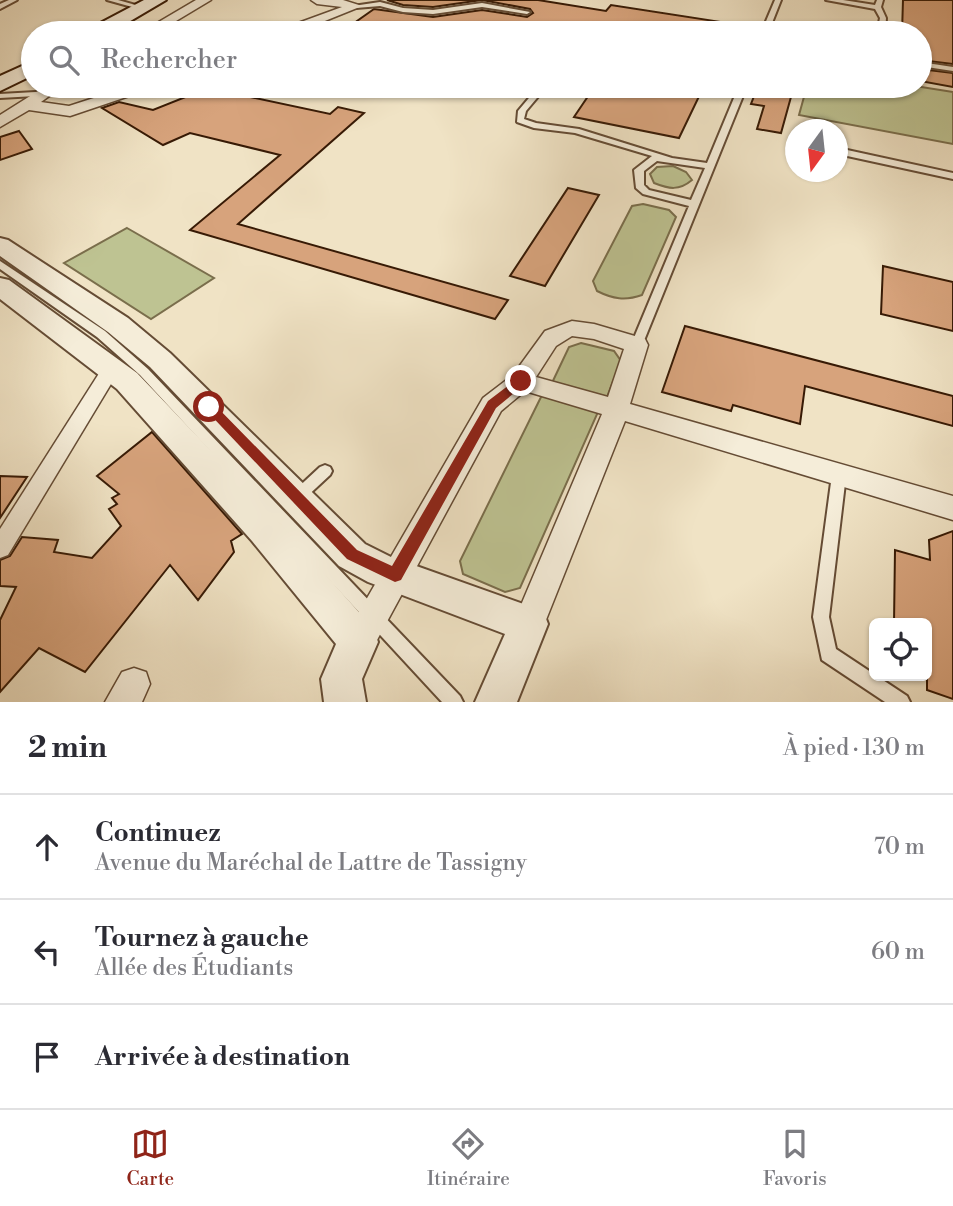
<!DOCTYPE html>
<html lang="fr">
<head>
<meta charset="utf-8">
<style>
  :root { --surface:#fff; --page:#f7f7f7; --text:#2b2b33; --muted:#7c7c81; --line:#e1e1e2; --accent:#8f2418 }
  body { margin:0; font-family:"Libre Bodoni",serif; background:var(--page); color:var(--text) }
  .controls { position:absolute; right:21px; bottom:21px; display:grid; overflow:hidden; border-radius:10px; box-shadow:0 2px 5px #0004 }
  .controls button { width:63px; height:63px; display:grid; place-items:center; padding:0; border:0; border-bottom:2px solid var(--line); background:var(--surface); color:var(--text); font:35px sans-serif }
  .compass { position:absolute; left:785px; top:119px; width:63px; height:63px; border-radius:50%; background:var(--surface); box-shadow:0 2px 5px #0004; rotate:195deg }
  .stop { position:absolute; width:21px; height:21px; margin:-16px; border:5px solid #8f2418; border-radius:50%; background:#fff }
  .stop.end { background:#8f2418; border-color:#fff; box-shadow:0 2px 7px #0008 }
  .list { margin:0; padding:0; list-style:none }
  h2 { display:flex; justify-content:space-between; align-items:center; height:91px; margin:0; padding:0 28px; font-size:30px }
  h2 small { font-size:23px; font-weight:400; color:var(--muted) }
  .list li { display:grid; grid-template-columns:46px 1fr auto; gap:21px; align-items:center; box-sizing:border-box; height:105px; padding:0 28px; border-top:2px solid var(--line) }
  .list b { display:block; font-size:26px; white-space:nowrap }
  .list p { margin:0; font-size:23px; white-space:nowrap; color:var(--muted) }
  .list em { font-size:23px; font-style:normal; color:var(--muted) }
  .icon { flex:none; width:38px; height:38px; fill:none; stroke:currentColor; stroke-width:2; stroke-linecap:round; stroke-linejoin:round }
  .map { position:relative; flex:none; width:953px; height:702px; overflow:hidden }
  .search { position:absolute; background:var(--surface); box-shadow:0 2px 5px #0004; left:21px; right:21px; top:21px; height:77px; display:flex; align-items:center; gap:18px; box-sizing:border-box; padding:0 24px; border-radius:38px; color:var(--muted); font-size:26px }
  .sheet { height:406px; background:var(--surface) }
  nav { display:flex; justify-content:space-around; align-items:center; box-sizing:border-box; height:98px; border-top:2px solid var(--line); background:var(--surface); font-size:19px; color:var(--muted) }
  nav a { display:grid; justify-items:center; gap:4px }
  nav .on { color:var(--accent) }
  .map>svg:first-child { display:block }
  .green { fill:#bec392; stroke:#7a6e4c; stroke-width:2 }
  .building { fill:#d7a37c; stroke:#371a05; stroke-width:2 }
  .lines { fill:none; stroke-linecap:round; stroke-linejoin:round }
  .service-casing { stroke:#654c35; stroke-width:4 }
  .pedestrian-casing { stroke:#654c35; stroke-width:3 }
  .minor-casing { stroke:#654c35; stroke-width:3 }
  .tertiary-casing { stroke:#654c35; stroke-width:4 }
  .secondary-casing { stroke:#371a05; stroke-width:4 }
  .service { fill:#f5edd9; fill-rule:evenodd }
  .pedestrian { fill:#f5edd9; fill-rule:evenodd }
  .minor { fill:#f5edd9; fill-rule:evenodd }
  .tertiary { fill:#f5edd9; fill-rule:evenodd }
  .secondary { fill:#f5edd9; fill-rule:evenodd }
  .route { fill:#8f2418 }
</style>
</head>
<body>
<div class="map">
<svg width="953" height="702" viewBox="0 0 953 702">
  <rect width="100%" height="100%" fill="#f0e3c5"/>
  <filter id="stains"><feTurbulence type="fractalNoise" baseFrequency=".00286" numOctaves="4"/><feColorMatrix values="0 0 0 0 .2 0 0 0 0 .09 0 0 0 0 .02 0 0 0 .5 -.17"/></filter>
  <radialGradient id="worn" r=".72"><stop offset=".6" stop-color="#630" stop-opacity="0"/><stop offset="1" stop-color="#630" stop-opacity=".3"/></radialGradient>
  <path class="green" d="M807 86H915L953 92V144L799 115Z
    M673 166 686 172 692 180C679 191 669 189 654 183L650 174 657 167Z
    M643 204 669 210 676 217 642 295C625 301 613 299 597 291L593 281 632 206Z
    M127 228 214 278 151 319 64 263Z
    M581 343 614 351 621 361 605 402 551 385 569 347Z
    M542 395 598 412 520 588 505 592 463 574 460 561Z"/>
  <path class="building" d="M387 0H538L606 11 611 5 721 22 720 33H340L374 9 433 17 482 10 527 17 533 13 530 9 482 0 433 7 403 5Z
    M903 0H953V64L920 60V33H902Z
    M920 69 953 73V87L920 81Z
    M595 86H704L679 138 574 117Z
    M758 86H794L781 133 757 129 764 106 751 104Z
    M208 88 330 114 338 107 364 113 238 224 508 300 495 319 190 230 280 155 190 133 163 145 102 108 119 102 153 110Z
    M19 131 32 149 0 160V137Z
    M568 188 599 195 545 286 510 276Z
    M883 266 953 282V331L881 314Z
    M685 326 953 396V426L805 386 800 424 733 405 731 411 662 392Z
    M152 432 242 534 231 541 234 552 198 600 170 565 85 672 39 648 0 692V620L16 587 0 586V560L10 556 22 537 58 540 54 552 92 558 121 526 109 509 117 504 112 498 119 494 97 476Z
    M0 476 27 477 0 518Z
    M953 531V699L927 690V623H894L895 550 930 560 929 540Z"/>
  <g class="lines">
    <defs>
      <path id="service" d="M9 0H17L0 9V4Z
        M107 0H118L146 8 143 10Z
        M775 0H781L768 33H761Z
        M826 0H843L875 5 877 0H883L881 7 886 18 885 33H877L880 18 875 9Z
        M380 2 403 8 433 10 482 3 530 12 527 14 482 7 433 14 403 12 380 6 356 8 353 6Z
        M920 62 953 67V71L920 66Z
        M86 86H99L71 94 0 98V94L71 90Z
        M539 86H547L526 111 524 119 536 123 579 129 672 158 707 163 739 86H747L641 348H633L631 345 689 206 643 194 636 188 634 170 652 156 575 133 534 128 517 122 518 111ZM657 161 705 168 691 200 649 190 644 185V171Z
        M796 139V145L790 142 791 140Z
        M838 148 953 173V179L838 154Z
        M0 261 105 331 148 369 460 696 463 702H442L140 375 97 337 0 269Z
        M325 465 330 467 332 471 330 475 302 501 297 503 292 501 290 497 292 493 320 467Z
        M839 469 844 471 846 475 829 617 836 649 907 696 910 702H885L822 660 813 617 832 475 834 471Z"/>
      <path id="pedestrian" d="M111 363 117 364 120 369 8 555 0 558V529L105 364Z"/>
      <path id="minor" d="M196 0H211L156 33H140Z
        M311 0H343L362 6 295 33H278L279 30 342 7 317 4Z
        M46 86H63L41 102 69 106 131 86H152L150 89 70 116 29 110 0 127V115Z
        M572 321 594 324 645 339 648 345 630 404 953 496V520L625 421 540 635 529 639 518 635 513 624 602 414 525 391 501 411 370 653 359 658 348 653 343 642 348 631 483 398 513 375 545 331ZM572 336 594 339 624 349 608 397 536 377 556 346Z
        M134 668 146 672 150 684 142 702H105L122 672Z"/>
      <path id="tertiary" d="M0 238 8 240 128 318 170 353 365 544 391 557 543 611 548 624 517 702H475L505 634 368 582 339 566 150 367 108 332 0 256Z
        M0 278 9 280 137 373 276 519 373 628 378 642 362 679 366 702H324L321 679 336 644 252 541 117 389 0 299Z"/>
      <path id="secondary" d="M144 0H166L110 33H86L89 29Z
        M33 61V75L0 91V76Z"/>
    </defs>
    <use href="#service" class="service-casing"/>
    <use href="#pedestrian" class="pedestrian-casing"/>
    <use href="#minor" class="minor-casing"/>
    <use href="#tertiary" class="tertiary-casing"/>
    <use href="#secondary" class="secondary-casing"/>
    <use href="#service" class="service"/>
    <use href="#pedestrian" class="pedestrian"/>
    <use href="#minor" class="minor"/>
    <use href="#tertiary" class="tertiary"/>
    <use href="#secondary" class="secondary"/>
  </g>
  <path class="route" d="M521 376 527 381 525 384 496 408 401 580 395 582 347 559 203 407 209 402 213 403 357 550 392 566 488 401Z"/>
  <rect width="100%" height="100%" filter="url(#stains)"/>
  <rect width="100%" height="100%" fill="url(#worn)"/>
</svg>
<div class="controls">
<button><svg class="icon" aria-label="locate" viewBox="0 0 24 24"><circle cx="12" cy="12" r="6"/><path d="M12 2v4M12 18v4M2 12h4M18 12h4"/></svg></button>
</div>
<svg class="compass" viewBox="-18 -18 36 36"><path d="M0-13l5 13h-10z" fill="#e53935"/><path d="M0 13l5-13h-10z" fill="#7c7c81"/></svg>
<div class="stop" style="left:209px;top:407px"></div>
<div class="stop end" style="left:521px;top:381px"></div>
<div class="search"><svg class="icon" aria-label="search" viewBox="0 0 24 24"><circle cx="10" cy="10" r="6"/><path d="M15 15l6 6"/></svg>Rechercher</div>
</div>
<section class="sheet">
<h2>2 min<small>À pied · 130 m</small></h2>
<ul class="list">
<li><svg class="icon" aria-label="ahead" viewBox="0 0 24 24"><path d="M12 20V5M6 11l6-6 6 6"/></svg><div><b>Continuez</b><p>Avenue du Maréchal de Lattre de Tassigny</p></div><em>70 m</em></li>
<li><svg class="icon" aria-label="left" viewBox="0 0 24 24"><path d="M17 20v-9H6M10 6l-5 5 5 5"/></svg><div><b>Tournez à gauche</b><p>Allée des Étudiants</p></div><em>60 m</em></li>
<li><svg class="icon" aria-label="arrive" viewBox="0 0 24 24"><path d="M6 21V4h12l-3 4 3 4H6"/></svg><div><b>Arrivée à destination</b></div></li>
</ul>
</section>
<nav>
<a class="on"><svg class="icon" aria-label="map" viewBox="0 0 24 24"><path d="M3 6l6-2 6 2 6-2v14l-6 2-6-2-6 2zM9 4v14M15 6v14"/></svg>Carte</a>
<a><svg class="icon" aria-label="directions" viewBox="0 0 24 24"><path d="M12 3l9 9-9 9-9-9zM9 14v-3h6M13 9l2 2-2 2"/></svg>Itinéraire</a>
<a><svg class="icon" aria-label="saved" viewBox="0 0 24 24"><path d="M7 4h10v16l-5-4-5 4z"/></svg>Favoris</a>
</nav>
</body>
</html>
